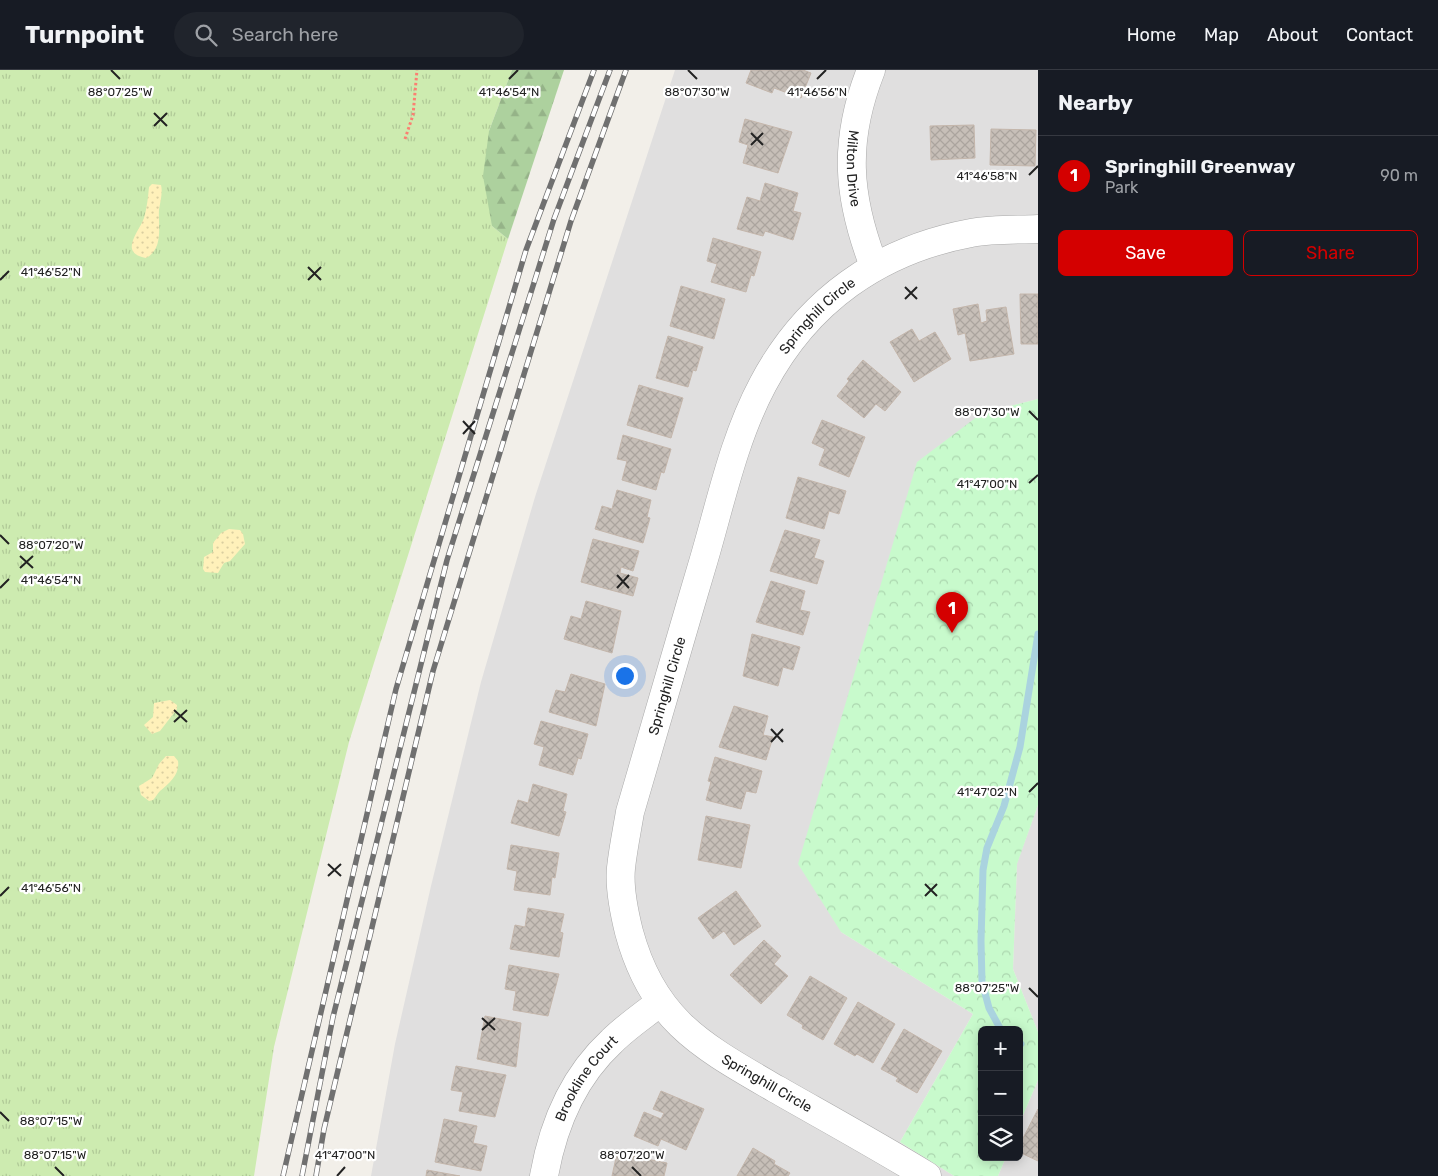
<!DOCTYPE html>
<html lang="en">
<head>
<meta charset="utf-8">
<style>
  :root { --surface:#171b24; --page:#20242c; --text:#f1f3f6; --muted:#9ea1a6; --line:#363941; --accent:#d40000 }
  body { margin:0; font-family:Rubik,sans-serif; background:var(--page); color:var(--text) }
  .controls { position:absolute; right:15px; bottom:15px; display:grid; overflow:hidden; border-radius:8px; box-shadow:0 2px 12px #0003 }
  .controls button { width:45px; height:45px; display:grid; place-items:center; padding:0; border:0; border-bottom:1px solid var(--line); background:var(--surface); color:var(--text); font:25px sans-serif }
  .you { position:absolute; left:624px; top:605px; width:18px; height:18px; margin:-12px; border:4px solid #fff; border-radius:50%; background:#1a73e8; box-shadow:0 0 0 8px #1a73e833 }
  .badge { display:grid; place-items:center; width:32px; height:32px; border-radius:50%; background:var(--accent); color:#fff; font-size:16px; font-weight:700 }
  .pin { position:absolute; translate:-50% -41px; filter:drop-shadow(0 1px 2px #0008) }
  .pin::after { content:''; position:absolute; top:26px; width:18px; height:15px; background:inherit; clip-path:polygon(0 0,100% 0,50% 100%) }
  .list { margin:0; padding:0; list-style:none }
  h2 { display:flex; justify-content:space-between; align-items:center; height:65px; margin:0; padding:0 20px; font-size:21px }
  h2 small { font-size:16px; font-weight:400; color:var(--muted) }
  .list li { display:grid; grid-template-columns:32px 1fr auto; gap:15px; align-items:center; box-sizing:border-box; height:80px; padding:0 20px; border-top:1px solid var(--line) }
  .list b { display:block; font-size:19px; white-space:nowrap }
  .list p { margin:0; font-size:16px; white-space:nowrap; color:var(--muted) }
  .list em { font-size:16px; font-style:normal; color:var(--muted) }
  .actions { display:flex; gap:10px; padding:15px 20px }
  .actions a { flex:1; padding:11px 0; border:1px solid var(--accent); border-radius:8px; text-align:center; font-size:18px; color:var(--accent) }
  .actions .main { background:var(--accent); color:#fff }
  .icon { flex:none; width:28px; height:28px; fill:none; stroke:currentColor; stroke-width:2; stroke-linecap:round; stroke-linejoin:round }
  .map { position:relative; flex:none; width:1038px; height:1106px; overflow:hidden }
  header { display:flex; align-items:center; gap:30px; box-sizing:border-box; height:70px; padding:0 25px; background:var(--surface); border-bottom:1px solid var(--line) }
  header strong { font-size:24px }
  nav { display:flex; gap:28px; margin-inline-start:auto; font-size:18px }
  .search { width:350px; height:45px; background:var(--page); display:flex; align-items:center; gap:12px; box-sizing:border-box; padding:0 18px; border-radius:28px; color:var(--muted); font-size:19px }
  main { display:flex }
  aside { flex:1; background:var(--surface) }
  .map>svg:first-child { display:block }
  .residential { fill:#e0dfdf }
  .grass { fill:url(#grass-tufts) }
  .forest { fill:url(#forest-firs) }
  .sand { fill:url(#sand-dots) }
  .park { fill:url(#park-crowns) }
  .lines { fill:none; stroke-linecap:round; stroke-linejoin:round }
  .stream { stroke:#aad3df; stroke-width:7 }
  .building { fill:url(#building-cross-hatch); stroke:#c4b6ab }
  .minor-casing { stroke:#a9a9a9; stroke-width:29 }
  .path { stroke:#fa8072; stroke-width:3; stroke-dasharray:2.5 2.5; stroke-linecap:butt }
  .minor { stroke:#fff; stroke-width:28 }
  .rail-casing { stroke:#707070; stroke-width:5.5 }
  .rail { stroke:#fff; stroke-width:4; stroke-dasharray:11; stroke-linecap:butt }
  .ticks { fill:none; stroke:#222; stroke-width:2 }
  .labels { text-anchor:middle; stroke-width:4.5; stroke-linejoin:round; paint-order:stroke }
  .street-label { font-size:14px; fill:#222; stroke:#fff }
  .ticks-label { font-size:12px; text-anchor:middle; fill:#222; stroke:#fff; stroke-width:4.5; stroke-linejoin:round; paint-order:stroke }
</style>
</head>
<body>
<header>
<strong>Turnpoint</strong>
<div class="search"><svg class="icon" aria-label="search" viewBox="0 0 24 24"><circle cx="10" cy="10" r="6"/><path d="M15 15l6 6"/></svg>Search here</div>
<nav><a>Home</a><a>Map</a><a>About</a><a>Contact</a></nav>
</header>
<main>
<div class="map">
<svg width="1038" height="1106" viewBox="0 0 1038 1106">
  <defs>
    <pattern id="grass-tufts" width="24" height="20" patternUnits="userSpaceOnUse" patternTransform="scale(1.25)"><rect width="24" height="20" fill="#cdebb0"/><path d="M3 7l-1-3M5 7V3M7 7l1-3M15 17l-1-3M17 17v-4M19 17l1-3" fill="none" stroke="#b0c997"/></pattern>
    <pattern id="forest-firs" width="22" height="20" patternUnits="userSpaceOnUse" patternTransform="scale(1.25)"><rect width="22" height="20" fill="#add19e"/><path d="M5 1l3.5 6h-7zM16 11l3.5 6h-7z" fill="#95b388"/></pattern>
    <pattern id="sand-dots" width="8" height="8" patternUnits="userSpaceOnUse" patternTransform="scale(1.25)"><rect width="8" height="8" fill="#fff1ba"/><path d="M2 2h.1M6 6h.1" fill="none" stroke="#dacea0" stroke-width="1.8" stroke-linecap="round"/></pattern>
    <pattern id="park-crowns" width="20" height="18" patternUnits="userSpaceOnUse" patternTransform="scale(1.25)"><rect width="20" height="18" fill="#c8facc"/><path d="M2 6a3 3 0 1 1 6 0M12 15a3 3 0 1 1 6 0" fill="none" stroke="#acd6af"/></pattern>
    <pattern id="building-cross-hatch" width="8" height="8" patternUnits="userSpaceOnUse" patternTransform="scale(1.25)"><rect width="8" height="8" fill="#c7bfb8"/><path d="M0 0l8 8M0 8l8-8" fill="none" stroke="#aba49e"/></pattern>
  </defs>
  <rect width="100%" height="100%" fill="#f2efe9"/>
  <path class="residential" d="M675 0H1038V329L982 343 841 862 973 944 900 1072 954 1106H371L395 974 431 816 481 612 535 427Z
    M1038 735V962L1013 899 1017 793Z
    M1038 1010V1106H998L1006 1087H1019V1055Z"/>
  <path class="grass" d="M0 0H512L489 61 492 156 508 169 349 672 274 977 254 1106H0Z"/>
  <path class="forest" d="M512 0H564L508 169 492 156 483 106 489 61Z"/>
  <path class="sand" d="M152 114 161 115C163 123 160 132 159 140 158 155 164 179 146 188 118 183 139 162 144 148 147 138 148 127 149 117Z
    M229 459 240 460 243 464 245 474 230 491 224 493 218 503 205 502 203 499 204 487 213 482V473L221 463Z
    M170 630 177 635V639L160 661 152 664 144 655 153 647 154 633Z
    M166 686H174L178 691C180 704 170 713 160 721 157 724 156 727 153 730L149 731 141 725 139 716 152 708 159 694Z"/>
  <path class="park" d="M1038 329V735L1017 794 1013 899 1038 962V1010L1019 1055V960H982V1087H1006L998 1106H954L900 1072 973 944 841 862 798 794 917 392 982 343Z"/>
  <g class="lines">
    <path class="stream" d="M1001 960 989 938 982 912 981 871 983 800 987 778 1004 736 1020 677 1038 564
      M1019 973 1021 974"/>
  </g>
  <path class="building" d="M751 0H803L811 3 801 28 774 18 772 23 746 13Z
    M745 49 792 62 778 103 743 93 748 75 739 72Z
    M974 55 975 88 931 90 930 56Z
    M991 59 1036 60 1035 96 990 95Z
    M765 113 798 123 793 141 801 143 793 170 765 161 763 166 737 159 747 127 760 131Z
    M713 168 761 182 754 206 751 205 746 222 711 212 717 194 707 191Z
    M681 216 725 229 714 269 670 256Z
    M1020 224H1038V274H1021Z
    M978 234 981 253 987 251 986 240 1006 237 1014 284 970 291 965 263 958 265 953 239Z
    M912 259 919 271 935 262 951 289 914 312 890 272Z
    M668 266 703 277 696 301 693 300 688 317 656 308Z
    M863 290 901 322 885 341 876 334 864 348 837 326 849 311 847 309Z
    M639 315 683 328 671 368 627 355Z
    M822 350 865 367 849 407 819 395 825 379 812 373Z
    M623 365 671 379 664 403 661 402 656 420 622 410 627 391 617 389Z
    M798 407 846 421 839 444 829 441 824 459 786 448Z
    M617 420 651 430 647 447 650 448 643 473 595 459 602 436 612 439Z
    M785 460 820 470 814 488 824 491 817 514 770 501Z
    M593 469 639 481 633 501 621 497 620 503 638 508 633 526 581 512Z
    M771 511 805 521 800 540 810 542 803 565 756 552Z
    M586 531 621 541 612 583 564 569 571 546 581 549Z
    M752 564 800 577 793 600 783 597 778 616 743 606Z
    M571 604 605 614 596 656 549 642 556 620 565 622Z
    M734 636 768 646 763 665 773 667 766 690 719 677Z
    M541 651 588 664 581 689 578 688 573 705 539 695 544 677 534 674Z
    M715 687 762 701 756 723 746 721 741 739 706 730 711 712 708 711Z
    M533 714 567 724 563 741 566 742 559 766 511 753 518 730 528 733Z
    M706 746 750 755 741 798 698 790Z
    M511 775 559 783 555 808 552 807 550 825 514 820 517 801 507 799Z
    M736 821 761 856 734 875 724 861 713 869 698 848Z
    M528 838 564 844 560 862 563 863 559 887 510 879 515 855 525 857Z
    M764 870 781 886 774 894 788 906 761 934 730 905Z
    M509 895 559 904 548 946 513 940 516 921 505 919Z
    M810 906 847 928 823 970 802 958 803 955 787 945Z
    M858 932 895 954 873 993 857 984 855 986 834 974Z
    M485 946 521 953 516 997 477 989Z
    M904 959 942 981 917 1023 896 1011 898 1008 881 999Z
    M456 996 506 1005 495 1047 459 1041 463 1022 451 1020Z
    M661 1021 704 1039 686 1080 661 1069 658 1076 634 1066 644 1042 661 1049 664 1043 653 1039Z
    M1038 1039V1091L1019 1082V1076Z
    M444 1049 477 1056 473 1073 487 1076 481 1101 435 1092Z
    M753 1078 775 1091 774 1094 790 1103 788 1106H737Z
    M617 1083 667 1093 664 1106H612Z
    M427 1100 460 1106H426Z"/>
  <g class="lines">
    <defs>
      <g id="minor">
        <path id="s1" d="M871 0C843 71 847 126 874 196"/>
        <path id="s2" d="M544 1106C553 1055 573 1007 612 971 626 957 644 945 659 933"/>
        <path id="s3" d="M927 1106C878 1076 827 1048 776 1019 702 976 653 951 629 862 624 842 619 818 621 798 623 779 627 760 630 742 655 657 679 573 704 489 721 431 734 368 763 314 807 231 879 180 971 163 993 159 1016 160 1038 159"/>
      </g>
    </defs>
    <use href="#minor" class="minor-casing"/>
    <path class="path" d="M405 69 413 45 417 0"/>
    <use href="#minor" class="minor"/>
    <defs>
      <path id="rail" d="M283 1106 396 619 526 180 594 0
        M302 1106 333 947 447 490 554 149 610 0
        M316 1106 324 1059 433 601 571 151 626 0"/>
    </defs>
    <use href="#rail" class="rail-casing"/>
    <use href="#rail" class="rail"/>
  </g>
  <path class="ticks" d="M111 0 120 9M688 0 697 9M509 9 518 0M817 9 826 0M154 43 167 56M154 56 167 43M751 63 763 75M751 75 763 63M1029 105 1038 96M308 197 321 210M0 210 9 201M308 210 321 197M905 217 917 229M905 229 917 217M1029 341 1038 350M463 351 475 364M463 364 475 351M1029 413 1038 405M0 465 9 474M20 486 33 498M20 498 33 486M617 505 629 518M0 518 9 509M617 518 629 505M174 640 187 652M174 652 187 640M771 659 783 672M771 672 783 659M1029 722 1038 713M328 794 341 806M328 806 341 794M925 814 937 826M0 826 9 817M925 826 937 814M1029 918 1038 927M482 948 495 960M482 960 495 948M0 1042 9 1051M55 1097 64 1106M632 1097 641 1106M337 1106 345 1097"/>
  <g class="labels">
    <g class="street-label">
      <text dy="5" stroke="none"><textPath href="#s1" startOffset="101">Milton Drive</textPath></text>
      <text dy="5" stroke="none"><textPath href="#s3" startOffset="1055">Springhill Circle</textPath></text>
      <text dy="5" stroke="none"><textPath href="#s3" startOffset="650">Springhill Circle</textPath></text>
      <text dy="5" stroke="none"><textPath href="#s2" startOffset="108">Brookline Court</textPath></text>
      <text transform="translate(767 1013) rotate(30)" y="5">Springhill Circle</text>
    </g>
  </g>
  <g class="ticks-label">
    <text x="120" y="26">88°07'25"W</text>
    <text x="509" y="26">41°46'54"N</text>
    <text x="697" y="26">88°07'30"W</text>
    <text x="817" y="26">41°46'56"N</text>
    <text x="987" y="110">41°46'58"N</text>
    <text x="51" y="206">41°46'52"N</text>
    <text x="987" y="346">88°07'30"W</text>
    <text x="987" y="418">41°47'00"N</text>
    <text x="51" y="479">88°07'20"W</text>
    <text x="51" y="514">41°46'54"N</text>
    <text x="987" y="726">41°47'02"N</text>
    <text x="51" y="822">41°46'56"N</text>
    <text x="987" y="922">88°07'25"W</text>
    <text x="51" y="1055">88°07'15"W</text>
    <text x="55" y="1089">88°07'15"W</text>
    <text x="345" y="1089">41°47'00"N</text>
    <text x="632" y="1089">88°07'20"W</text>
  </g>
</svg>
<div class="controls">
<button>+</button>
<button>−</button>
<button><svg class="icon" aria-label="layers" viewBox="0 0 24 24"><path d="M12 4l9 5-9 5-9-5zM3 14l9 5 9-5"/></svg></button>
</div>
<div class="you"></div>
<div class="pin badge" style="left:952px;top:563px">1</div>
</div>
<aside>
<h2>Nearby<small></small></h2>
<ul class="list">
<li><span class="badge">1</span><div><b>Springhill Greenway</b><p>Park</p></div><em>90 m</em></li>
</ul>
<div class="actions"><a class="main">Save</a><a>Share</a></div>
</aside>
</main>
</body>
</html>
